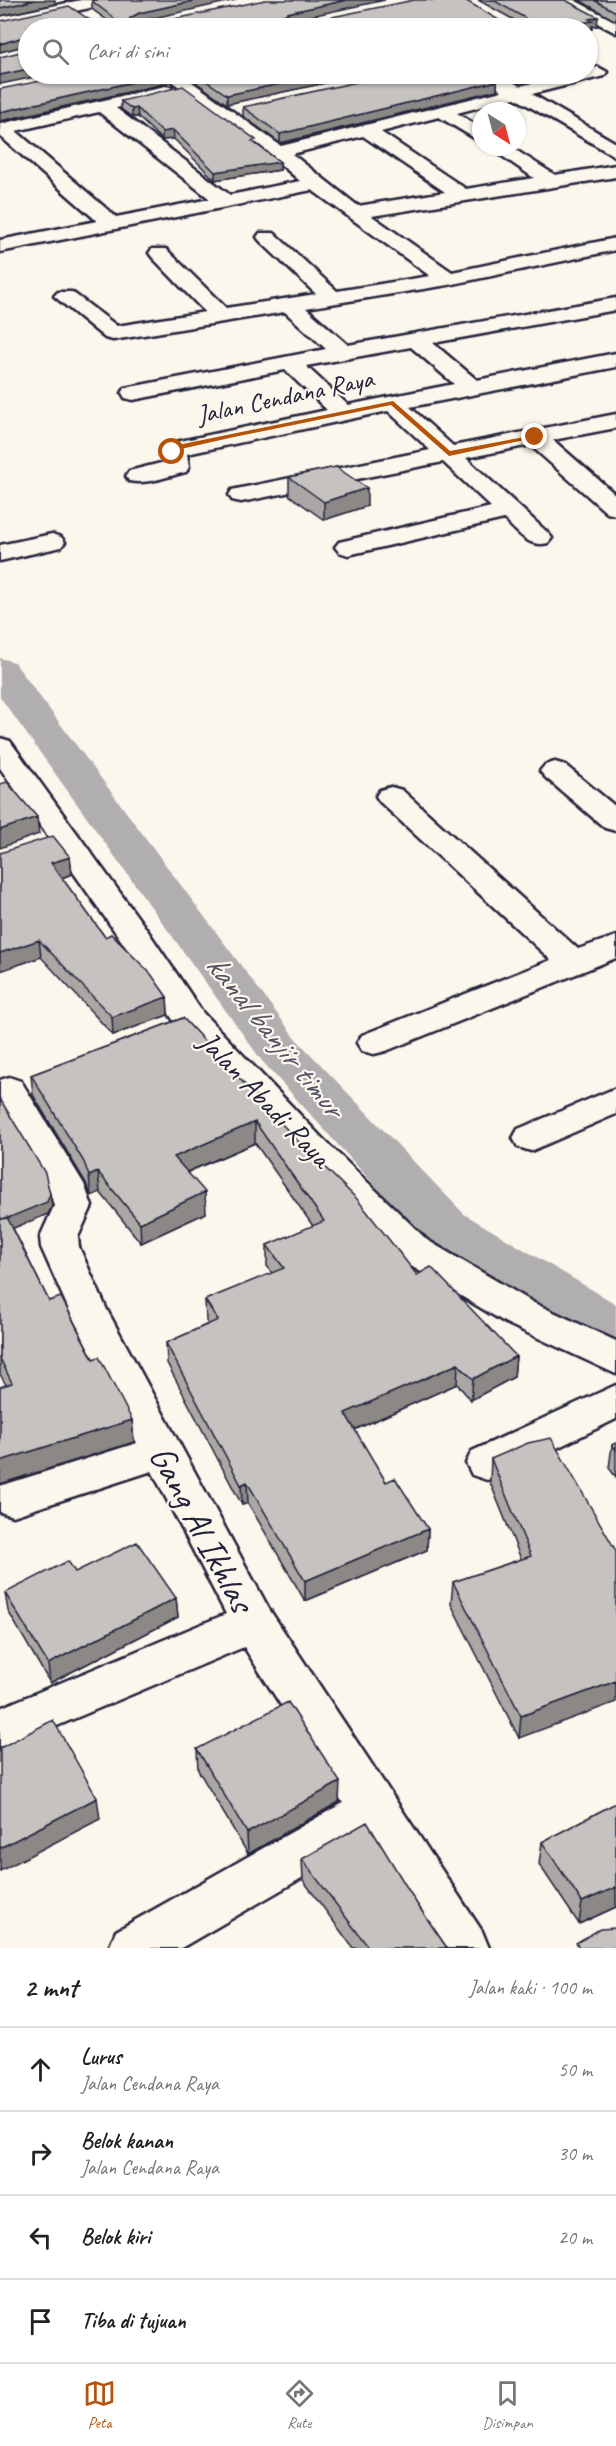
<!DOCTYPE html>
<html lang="id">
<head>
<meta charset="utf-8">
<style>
  :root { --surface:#fff; --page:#f6f6f6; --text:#222; --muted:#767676; --line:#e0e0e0; --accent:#b45309 }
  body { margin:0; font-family:Caveat,sans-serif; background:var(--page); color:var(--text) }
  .compass { position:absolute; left:472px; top:102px; width:54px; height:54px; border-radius:50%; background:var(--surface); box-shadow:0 2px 4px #0004; rotate:144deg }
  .stop { position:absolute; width:18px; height:18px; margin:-14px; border:4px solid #b45309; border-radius:50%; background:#fff }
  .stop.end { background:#b45309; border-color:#fff; box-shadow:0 2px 6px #0008 }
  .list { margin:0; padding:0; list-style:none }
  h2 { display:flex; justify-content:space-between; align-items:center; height:78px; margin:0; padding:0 24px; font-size:26px }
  h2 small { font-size:20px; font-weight:400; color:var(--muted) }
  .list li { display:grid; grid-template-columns:39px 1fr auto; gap:18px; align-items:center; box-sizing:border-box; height:84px; padding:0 24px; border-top:2px solid var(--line) }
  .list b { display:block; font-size:22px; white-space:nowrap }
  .list p { margin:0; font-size:20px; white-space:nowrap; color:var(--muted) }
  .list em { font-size:20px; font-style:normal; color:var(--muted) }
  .icon { flex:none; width:33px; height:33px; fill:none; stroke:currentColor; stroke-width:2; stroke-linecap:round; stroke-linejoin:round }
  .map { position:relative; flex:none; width:616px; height:1948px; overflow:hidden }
  .search { position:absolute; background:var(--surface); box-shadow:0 2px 4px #0004; left:18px; right:18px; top:18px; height:66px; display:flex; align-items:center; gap:15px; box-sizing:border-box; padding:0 21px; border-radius:33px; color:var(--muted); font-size:22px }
  .sheet { height:414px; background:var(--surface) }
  nav { display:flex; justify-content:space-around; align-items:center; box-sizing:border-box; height:84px; border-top:2px solid var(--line); background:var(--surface); font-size:16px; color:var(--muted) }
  nav a { display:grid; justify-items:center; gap:3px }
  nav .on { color:var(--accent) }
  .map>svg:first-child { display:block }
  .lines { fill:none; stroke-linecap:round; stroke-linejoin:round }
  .canal { fill:#b1aeb0; fill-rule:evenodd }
  .minor-casing { stroke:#22223b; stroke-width:5 }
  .minor { fill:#fbf7ec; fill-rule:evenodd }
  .wall { fill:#aaa7a5; stroke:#22223b; stroke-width:1.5 }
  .shaded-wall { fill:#8b8886; stroke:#22223b; stroke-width:1.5 }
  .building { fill:#c6c2c0; stroke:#22223b; stroke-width:1.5 }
  .route { fill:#b45309 }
  .labels { text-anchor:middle; stroke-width:4.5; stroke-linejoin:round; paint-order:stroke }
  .far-street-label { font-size:26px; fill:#22223b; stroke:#fbf7ec }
  .street-label { font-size:30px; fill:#22223b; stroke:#fbf7ec }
  .water-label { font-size:32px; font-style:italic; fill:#545364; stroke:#fbf7ec }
  .near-street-label { font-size:36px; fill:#22223b; stroke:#fbf7ec }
</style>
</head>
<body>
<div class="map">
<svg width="616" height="1948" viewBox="0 0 616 1948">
  <rect width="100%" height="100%" fill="#fbf7ec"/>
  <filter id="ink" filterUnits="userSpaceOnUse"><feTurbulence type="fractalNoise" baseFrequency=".0167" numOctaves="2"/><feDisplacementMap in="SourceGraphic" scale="12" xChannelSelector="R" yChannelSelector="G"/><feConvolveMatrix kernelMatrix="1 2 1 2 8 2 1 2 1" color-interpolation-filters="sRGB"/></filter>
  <g filter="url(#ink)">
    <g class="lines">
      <path class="canal" d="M0 658 14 662 296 1039 464 1214 616 1304V1352L596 1346 426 1242 262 1061 0 697Z"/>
      <defs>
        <path id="minor" d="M81 0H112L104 5 0 27V17Z
          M554 0H574L616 22V33Z
          M598 67 607 72 604 76 532 94 616 143V157L515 98 457 113 481 128V142L439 117 381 132 466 189 534 178 489 147H511L555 175 616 165V177L372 216 452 272 616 238V250L448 285 306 308 348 345 616 298V310L433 343 477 380 616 353V367L410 407 453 446 616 414V428L553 440 616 495V515L607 513 530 445 466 458 548 533 552 538 548 543C528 548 518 532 504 519L348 555 339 552 335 547 339 542 491 507 443 462 241 502 232 500 229 495 232 490 241 488 430 450 388 411 187 454 189 467 186 472C168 476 147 485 129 481L126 476 129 471 165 462 160 452 171 443 327 410 285 370 133 400 125 398 122 393 125 388 326 349 285 312 113 340 105 338 54 296 58 292H72L117 326 205 312 152 257 149 253 152 249H166L226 308 316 294 260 241 257 237 260 233H274L337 291 430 276 312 190 0 252V240L97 221 0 136V124L165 86 171 87 174 91 171 95 116 108 230 195 300 181 271 156 162 74H181L281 146 502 91 479 74H498L520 86 571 74H588V69ZM99 112 210 199 116 217 16 131ZM363 136 445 192 358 206 292 154ZM411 347 454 384 348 405 306 366Z
          M52 534 61 537 65 542 61 547 0 561V545Z
          M0 738 10 741 147 930 203 1013 322 1138 427 1240 534 1303 616 1341V1374L506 1323 401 1260 296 1156 179 1029 123 943 0 768Z
          M555 762 565 765 616 807V831L605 828 545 777 540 771 545 765Z
          M391 787 402 790 578 949 616 936V958L386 1051 374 1054 362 1051 357 1043 362 1035 551 960 380 802 376 796 380 790Z
          M9 1077 21 1081 84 1184 92 1206 78 1237 79 1247 107 1310 269 1609 482 1931 489 1948H435L367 1840 181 1948H109L116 1931 343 1803 244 1647 0 1750V1708L226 1614 152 1471 13 1516 0 1512V1486L137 1443 69 1310 41 1247 40 1237 54 1206 48 1184 0 1103V1080Z
          M616 1088V1114L531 1151 518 1147 513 1138 518 1129Z
          M616 1385V1419L502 1475 487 1480 472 1475 466 1463 472 1451Z"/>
      </defs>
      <use href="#minor" class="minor-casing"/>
      <use href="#minor" class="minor"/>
    </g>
    <path class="wall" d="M478 0H565L597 26H592V29L588 30V28H28V46V45L0 52V21H108L92 9V1L140 21H139H516Z
      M579 0H616V21Z
      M184 74H367L227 104Z
      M497 81V90L280 143 243 116V107Z
      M121 101 257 144 280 162V170L215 180 174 139 162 140 138 117H132L121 109Z
      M289 477 367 506 324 520 289 495Z
      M0 853 70 857 72 874 62 878 105 937 167 997 168 1015 113 1035 41 957 0 971Z
      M183 1018 417 1275 516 1356 514 1377 471 1400 457 1384 354 1430 386 1482 428 1529 427 1550 305 1601 248 1503 242 1505 167 1363 166 1343 208 1324 206 1321 205 1300 272 1273 267 1266V1245L313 1226 255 1143 188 1172 206 1213 141 1243 100 1192 91 1196 86 1183 33 1095 31 1075Z
      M0 1099 52 1206 48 1214 13 1228 49 1301 93 1359 132 1420 134 1442 0 1484V1387L6 1385 0 1374Z
      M616 1443V1477L609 1468 612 1445Z
      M491 1459 616 1551 519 1738 451 1604 453 1582 521 1559 490 1482Z
      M75 1572 176 1598 178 1617 50 1683 8 1611 5 1593Z
      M197 1749 339 1802 248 1854 198 1770Z
      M616 1803V1907L579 1924 539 1864 542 1842Z
      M302 1859 417 1904 447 1948H353L303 1880Z"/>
    <path class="shaded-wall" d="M35 0H55V4L0 16V8Z
      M198 0H236L140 21 131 26 130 18 139 13Z
      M347 0H385L288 21 279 26 278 28 279 18 287 13Z
      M598 17 597 26H592V29L588 30V28H566L567 25 589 19Z
      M27 36 28 45 0 52V44Z
      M28 69V74H50L0 84V75Z
      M168 74V83L0 121V112Z
      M327 74H367L227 104V95Z
      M497 81V90L280 143V134Z
      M137 108 138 117H132V109Z
      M173 130 174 139 162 140V132Z
      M280 162V170L215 180V172Z
      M367 488V506L324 520V502Z
      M37 817 39 834 0 848V830Z
      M70 857 72 874 53 881 51 863Z
      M39 940 41 957 0 971V953Z
      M167 997 168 1015 113 1035 112 1017Z
      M255 1122V1143L175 1177 174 1157Z
      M98 1172 100 1192 91 1196 89 1176Z
      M205 1192 206 1213 141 1243 140 1223Z
      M50 1194 52 1206 48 1214 4 1232 3 1220Z
      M516 1356 514 1377 471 1400 473 1379Z
      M458 1364 457 1384 345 1434V1413Z
      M132 1420 134 1442 0 1484V1461Z
      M247 1482 248 1503 242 1505 241 1485Z
      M428 1529 427 1550 305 1601V1581Z
      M176 1598 178 1617 50 1683 48 1664Z
      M616 1681V1702L519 1738 521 1716Z
      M340 1782 339 1802 248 1854 247 1833Z
      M97 1798 100 1819 0 1871V1848Z
      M616 1887V1907L579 1924 582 1902Z"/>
    <path class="building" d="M0 0H35L0 8Z
      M96 0H198L139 13 130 18V21L160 22 265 0H347L287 13 279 18 278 21 308 22 414 0H465L502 22 525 21V18L493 0H565L598 17 589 19 593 21 567 25 572 28H28V38L27 36 0 44V21L69 6 93 22 114 21V18L92 1Z
      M594 0H616V12Z
      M28 50V69L0 75V57Z
      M76 74H168L0 112V89Z
      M196 74H327L227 95Z
      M393 74H481L497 81 280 134 243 107Z
      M183 86 256 140 252 141 280 162 215 172 173 130 162 132 137 108 132 109 121 101Z
      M336 467 367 488 324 502 289 477Z
      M7 782 37 817 0 830V784Z
      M53 836 70 857 51 863 105 937 111 934 151 974 167 997 112 1017 39 940 0 953V853Z
      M183 1018 294 1137 357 1199 417 1275 431 1267 516 1356 473 1379 458 1364 345 1413 386 1482 395 1478 428 1529 305 1581 247 1482 241 1485 166 1343 218 1320 205 1300 284 1268 267 1245 324 1221 255 1122 174 1157 205 1192 140 1223 98 1172 89 1176 84 1162 31 1075Z
      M0 1099 45 1173 50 1194 47 1202 8 1218 2 1219 0 1217Z
      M7 1217 49 1301 61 1297 93 1359 99 1357 132 1420 0 1461V1387L12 1383 0 1358V1220Z
      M551 1438 616 1551V1681L521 1716 453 1582 531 1556 491 1459 528 1443Z
      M616 1443V1450L612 1445Z
      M137 1542 176 1598 48 1664 5 1593 68 1561 75 1572Z
      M288 1702 340 1782 247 1833 197 1749Z
      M53 1720 97 1798 0 1848V1748Z
      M616 1803V1887L582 1902 542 1842Z
      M367 1822 417 1904 447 1948H369L302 1859Z
      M616 1928V1948H580L576 1943 600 1929Z"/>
  </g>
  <path class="route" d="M393 401 450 451 535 435 539 437 449 456 391 405 234 437 181 449 172 454 169 452 178 445Z"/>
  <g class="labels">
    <g class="far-street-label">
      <text transform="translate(285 396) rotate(-12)" y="9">Jalan Cendana Raya</text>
    </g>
    <g class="street-label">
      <text transform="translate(265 1099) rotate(46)" y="10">Jalan Abadi Raya</text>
    </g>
    <g class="water-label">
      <text transform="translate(275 1035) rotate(51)" y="11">kanal banjir timur</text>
    </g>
    <g class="near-street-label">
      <text transform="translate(203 1528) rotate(62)" y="13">Gang Al Ikhlas</text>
    </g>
  </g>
</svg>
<svg class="compass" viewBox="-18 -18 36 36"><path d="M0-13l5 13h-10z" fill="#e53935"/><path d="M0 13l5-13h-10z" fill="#767676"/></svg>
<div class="stop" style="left:172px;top:452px"></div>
<div class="stop end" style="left:535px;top:437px"></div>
<div class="search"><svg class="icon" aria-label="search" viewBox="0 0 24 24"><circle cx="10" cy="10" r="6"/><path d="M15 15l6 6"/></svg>Cari di sini</div>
</div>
<section class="sheet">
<h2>2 mnt<small>Jalan kaki · 100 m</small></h2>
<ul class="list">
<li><svg class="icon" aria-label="ahead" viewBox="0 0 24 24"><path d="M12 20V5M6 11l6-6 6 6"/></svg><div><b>Lurus</b><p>Jalan Cendana Raya</p></div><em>50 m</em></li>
<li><svg class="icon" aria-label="right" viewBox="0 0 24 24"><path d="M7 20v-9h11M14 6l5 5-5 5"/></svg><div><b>Belok kanan</b><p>Jalan Cendana Raya</p></div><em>30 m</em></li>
<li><svg class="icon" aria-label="left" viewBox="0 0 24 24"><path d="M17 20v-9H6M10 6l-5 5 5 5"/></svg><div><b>Belok kiri</b></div><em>20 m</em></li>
<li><svg class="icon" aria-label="arrive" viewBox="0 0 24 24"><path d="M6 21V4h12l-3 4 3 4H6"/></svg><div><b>Tiba di tujuan</b></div></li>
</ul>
</section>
<nav>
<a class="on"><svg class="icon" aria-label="map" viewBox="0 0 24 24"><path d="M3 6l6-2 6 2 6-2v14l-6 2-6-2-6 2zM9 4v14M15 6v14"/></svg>Peta</a>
<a><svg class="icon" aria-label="directions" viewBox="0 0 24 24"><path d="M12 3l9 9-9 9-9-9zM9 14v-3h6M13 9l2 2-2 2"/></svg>Rute</a>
<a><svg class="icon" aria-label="saved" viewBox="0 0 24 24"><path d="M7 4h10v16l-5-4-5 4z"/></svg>Disimpan</a>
</nav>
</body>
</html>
